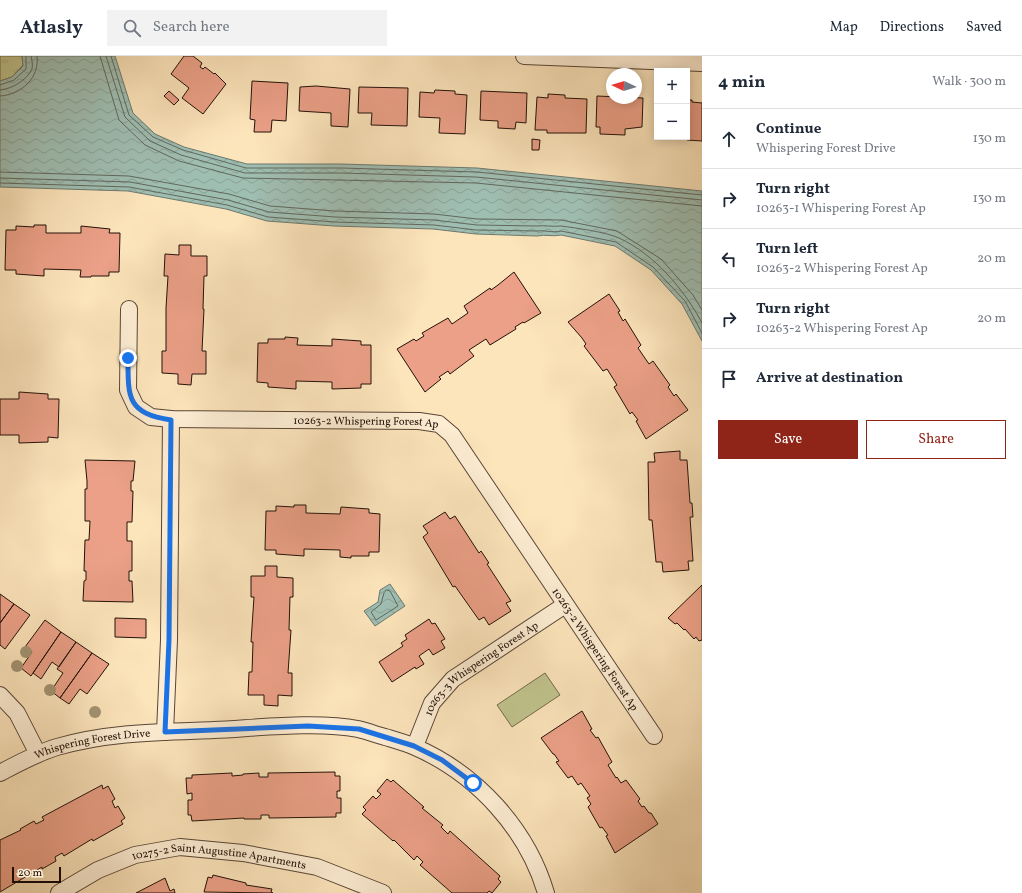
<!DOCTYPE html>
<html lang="en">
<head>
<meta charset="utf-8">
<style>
  :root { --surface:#fff; --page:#f2f2f3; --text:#1f2937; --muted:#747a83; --line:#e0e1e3; --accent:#8f2418 }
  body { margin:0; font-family:Vollkorn,serif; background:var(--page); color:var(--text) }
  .controls { position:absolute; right:12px; top:12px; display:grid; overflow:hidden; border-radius:0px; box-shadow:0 2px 10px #0003 }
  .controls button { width:36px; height:36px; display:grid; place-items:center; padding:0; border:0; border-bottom:1px solid var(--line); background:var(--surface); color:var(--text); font:20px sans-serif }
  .compass { position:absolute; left:606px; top:12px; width:36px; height:36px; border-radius:50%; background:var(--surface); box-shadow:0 2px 10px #0003; rotate:274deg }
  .scale { position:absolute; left:12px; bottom:10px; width:49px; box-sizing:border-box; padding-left:4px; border:2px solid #231108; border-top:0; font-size:11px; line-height:14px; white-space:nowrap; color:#231108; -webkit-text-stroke:3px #fdedd3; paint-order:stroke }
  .stop { position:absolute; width:12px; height:12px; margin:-9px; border:3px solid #1a73e8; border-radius:50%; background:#fff }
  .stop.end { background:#1a73e8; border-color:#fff; box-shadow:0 1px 4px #0008 }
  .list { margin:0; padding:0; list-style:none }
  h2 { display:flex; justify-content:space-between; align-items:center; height:52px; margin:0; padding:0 16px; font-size:17px }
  h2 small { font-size:13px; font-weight:400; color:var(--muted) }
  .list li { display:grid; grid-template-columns:26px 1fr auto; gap:12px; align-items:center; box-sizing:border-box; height:60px; padding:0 16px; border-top:1px solid var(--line) }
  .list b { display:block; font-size:15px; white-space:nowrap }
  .list p { margin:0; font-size:13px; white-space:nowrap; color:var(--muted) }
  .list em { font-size:13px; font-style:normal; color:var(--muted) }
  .actions { display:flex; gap:8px; padding:12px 16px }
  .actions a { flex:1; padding:9px 0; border:1px solid var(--accent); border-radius:0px; text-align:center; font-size:14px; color:var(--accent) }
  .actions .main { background:var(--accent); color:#fff }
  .icon { flex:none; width:22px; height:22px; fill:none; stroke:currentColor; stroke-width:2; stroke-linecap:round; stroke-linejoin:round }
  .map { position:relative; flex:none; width:702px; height:837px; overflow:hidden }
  header { display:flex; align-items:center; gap:24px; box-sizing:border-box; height:56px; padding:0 20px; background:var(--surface); border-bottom:1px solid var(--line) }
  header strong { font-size:19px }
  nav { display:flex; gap:22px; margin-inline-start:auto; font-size:14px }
  .search { width:280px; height:36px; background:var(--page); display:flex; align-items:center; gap:10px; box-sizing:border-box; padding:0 14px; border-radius:0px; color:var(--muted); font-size:15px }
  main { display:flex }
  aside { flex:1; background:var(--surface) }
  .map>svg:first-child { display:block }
  .grass { fill:url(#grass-tufts); stroke:#726a4b }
  .garden { fill:#c1c48e; stroke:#726a4b }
  .water { fill:url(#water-waves); stroke:#6d796e }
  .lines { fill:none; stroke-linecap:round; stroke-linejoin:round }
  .shore { stroke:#61685d; stroke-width:1 }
  .building { fill:#eba087; stroke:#231108 }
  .minor-casing { stroke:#594635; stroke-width:18 }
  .minor { stroke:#fdedd3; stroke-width:16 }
  .tree { fill:#a39372 }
  .route { stroke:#1a73e8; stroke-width:5 }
  .labels { text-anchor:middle; stroke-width:3; stroke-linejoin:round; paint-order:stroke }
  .street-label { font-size:11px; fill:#231108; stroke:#fdedd3 }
</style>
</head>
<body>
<header>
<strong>Atlasly</strong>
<div class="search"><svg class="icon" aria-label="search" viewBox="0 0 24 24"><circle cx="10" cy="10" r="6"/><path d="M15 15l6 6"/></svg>Search here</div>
<nav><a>Map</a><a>Directions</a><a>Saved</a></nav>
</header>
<main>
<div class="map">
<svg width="702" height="837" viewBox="0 0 702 837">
  <defs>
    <pattern id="grass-tufts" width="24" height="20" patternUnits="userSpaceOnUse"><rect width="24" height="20" fill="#c1c48e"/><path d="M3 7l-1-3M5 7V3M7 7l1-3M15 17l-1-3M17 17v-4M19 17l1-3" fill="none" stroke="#a6a779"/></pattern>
    <pattern id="water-waves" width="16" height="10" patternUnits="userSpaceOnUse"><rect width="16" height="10" fill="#9fbeb2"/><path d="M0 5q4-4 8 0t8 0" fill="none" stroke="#89a298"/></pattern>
  </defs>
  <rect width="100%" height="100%" fill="#fce4bb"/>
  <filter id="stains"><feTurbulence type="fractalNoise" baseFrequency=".005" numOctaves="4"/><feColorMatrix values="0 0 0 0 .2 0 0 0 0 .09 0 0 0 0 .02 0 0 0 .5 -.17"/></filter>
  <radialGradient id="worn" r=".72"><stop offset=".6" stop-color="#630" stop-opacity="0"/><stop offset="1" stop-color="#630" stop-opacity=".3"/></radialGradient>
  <path class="grass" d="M0 0H22L23 9 12 21 0 25Z"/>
  <path class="garden" d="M545 617 560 639 512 671 497 649Z"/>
  <path class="water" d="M22 0H115L133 57 155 78 184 91 247 108H341L477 112 702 135V285L682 248 651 214 615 190 561 179C552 181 546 178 537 180L476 178 433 173 334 170 267 165 226 153 128 135 0 131V25L12 21 23 10Z
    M390 528 405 550 375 570 364 555 378 546 380 534Z"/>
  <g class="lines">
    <path class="shore" d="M100 0 119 64 145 89 179 105 243 122 476 127 702 150
      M106 0 125 61 150 85 181 99 245 117H341L476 121 702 144
      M111 0 129 59 153 81 183 94 246 112H341L477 116 702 139
      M0 29 14 24 26 13V0
      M0 34C12 33 27 24 32 13 33 9 32 4 31 0
      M0 40C21 39 40 22 37 0
      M0 116 129 120 229 138 270 150 335 155 434 158 477 163 561 164 617 175 661 203 693 239 702 254
      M0 122 130 126 228 144 269 156 335 161 434 164 477 169 536 170C545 169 552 171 561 170 576 172 606 176 619 182 654 198 684 233 702 267
      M0 127 129 131 227 149 268 161 335 166 434 169 476 174 537 175C545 174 552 177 561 175L616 186 653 211 685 245 702 277
      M387 534 390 535 398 550 376 564 371 556 381 548 384 537Z"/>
  </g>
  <path class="building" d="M184 0H193L202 7 200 11 203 13 205 11 214 18 215 17 226 28 203 58 182 42 189 32 171 18Z
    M252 25 288 27 286 65 272 64 271 76H254L255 64 250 63Z
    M316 30 350 33 348 71 331 70V57L299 55 300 31Z
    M359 31 408 32 407 70 371 69 372 57H358Z
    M435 34 455 35V38L467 39 465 78 439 77 440 62 419 61 420 36 434 37Z
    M169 35 179 44 174 49 164 40Z
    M481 35 527 37 526 67 516 66 515 73 498 72V65L480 64Z
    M548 38 565 39V42L587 43 586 77H547V74H535L537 41 548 42Z
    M597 40 643 42 642 71 625 73V79L600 78V71H596Z
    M687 44H692V46L702 47V85L687 84Z
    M656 45H657V69H655Z
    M532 83 540 84 539 94H532Z
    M34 169H46V177H81V170L110 173 109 177H120L119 216H109V220H91V221H80L81 214 44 213V220L16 218V214H5L6 174H16V170L34 171Z
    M179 189H191V200H207V220H204L203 253H204L202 295H206V318H192L191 329 178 328V318L162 317V295H166V252L168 220H164L165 198 179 199Z
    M514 216 541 257 524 267 523 266 515 271 516 273 490 289 486 283 469 294 474 300 450 318 448 315 439 321 441 323 425 336 397 293 414 283 416 285 424 280 422 277 448 262 452 268 468 257 464 250 490 232 491 234 498 229Z
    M609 238 620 255 618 256 623 265 625 263 641 289 638 292 649 308 653 305 670 329 668 331 674 340 676 338 688 354 646 383 636 365 638 364 632 356 630 358 614 331 617 329 607 313 603 315 584 290 586 288 582 282 568 266Z
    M285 281 298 282 297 289 332 290V283L361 285V289H371V328H361V332L332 333V326L296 325V333L268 331V327L257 326 258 287H268V283H285Z
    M19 336 48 338V343H59L58 382 48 381V386L19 387V379H0V343H19Z
    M680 395V404H687L690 447H692L693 461H690L693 505H688L689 514 663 516 662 506H656L652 464H649L648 406H655L654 397Z
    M85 404 135 405 133 425H131V435H133L132 466H127V485H132V515H129V525H132L133 546 83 545 84 525 86 524V515H84L85 484H89L90 465H85V433H87V425Z
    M294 449H306V457L340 458 341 451 369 453V457L380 458 379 496H369V500H351V502L340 501V494L304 493V500L276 498V494H265L266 455H276V450L294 451Z
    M445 456 450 463 455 460 479 497 481 495 489 507 487 508 511 545 506 547 511 555 489 569 484 561 479 564 455 530 453 531 423 481 428 477 423 470Z
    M265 510H277V521L293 522V541H290L289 574H291L288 617H292V640L278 639V650L264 649V639H248L249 616H252L253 586H251L254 541H251V520H265Z
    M702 529V584L699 585 696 581 694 583 685 573 684 574 677 567 675 568 668 562Z
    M0 538 14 548 0 567Z
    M14 548 30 559 5 593 0 589V567Z
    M115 562 146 563V582L115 581Z
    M429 563 432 568 435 567 445 583 441 585 445 592 433 599 429 593 419 600 424 608 416 613 415 611 392 626 379 606 403 590 401 587 407 583 405 579Z
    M45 564 61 576 31 620 21 612 32 596 25 591Z
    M61 576 76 586 59 611 52 606 41 623 33 617Z
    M76 586 92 597 60 642 51 635 63 617 57 613Z
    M92 597 109 608 87 638 80 633 69 648 60 642Z
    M582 655 592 673 590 674 596 682 598 681 612 706 608 709 616 722 617 721 621 727 626 724 640 743 638 745 642 751 644 750 649 757H651L658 768 615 797 606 780 608 779 602 771 600 772 588 751 591 748 587 742 590 740 581 727 578 729 572 720 568 722 556 706 559 705 554 698H553L541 682Z
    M335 716V720H340V735H337V742H341V757H336V761L269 762V759H261V763H244V762L192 765 191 759H188V744H192V737L187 738 186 722H192V719L232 717V720L243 719V718L259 717V721H268V717Z
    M387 723 391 726 393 724 424 751 422 752 443 769 441 771 448 778 450 775 500 820 498 823 501 826 492 837 489 835 487 837H452L420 809 423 806 417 800 414 804 394 784 393 785 362 758 366 754 363 751 373 740 376 743 381 738 377 735Z
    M102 729 103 733 108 730 115 743 112 745 115 752 118 750 125 762 121 765 123 768 93 785 92 783 64 800 62 797 55 801 56 805 42 813V811L0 836V784L21 774 20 773 34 765 36 768 44 764 42 761Z
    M213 819 246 827V829L272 833 271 836 273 837 204 836 208 821 212 822Z
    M165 822 170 835 174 833 175 837H136Z"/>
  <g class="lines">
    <defs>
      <g id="minor">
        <path d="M524 0 702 7"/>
        <path id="s1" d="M129 253 128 334 136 351 151 361 171 363 419 365 439 368 452 379 654 680"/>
        <path d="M0 639 17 657 38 698"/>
        <path d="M165 676 169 584 171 363"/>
        <path id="s2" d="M415 690 432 647 453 623 565 549"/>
        <path id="s3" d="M0 717C19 707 37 697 57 691 108 676 161 676 214 674 257 672 317 665 358 673 367 675 377 679 385 681 395 684 406 687 415 691 477 718 527 773 546 837"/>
        <path id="s4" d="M59 837 98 814 135 799 180 791 243 797 317 811 383 837"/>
      </g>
    </defs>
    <use href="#minor" class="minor-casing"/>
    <use href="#minor" class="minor"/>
  </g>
  <g class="tree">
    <circle cx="26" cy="596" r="6"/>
    <circle cx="17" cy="610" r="6"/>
    <circle cx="50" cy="634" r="6"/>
    <circle cx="95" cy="656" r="6"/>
  </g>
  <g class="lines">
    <path class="route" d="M128 302C128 342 127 357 171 364L169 584 165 676 308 670 359 673 414 690 442 704 473 727"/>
  </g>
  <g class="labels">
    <g class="street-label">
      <text dy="4" stroke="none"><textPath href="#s1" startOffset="333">10263-2 Whispering Forest Ap</textPath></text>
      <text dy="4" stroke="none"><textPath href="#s1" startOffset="681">10263-2 Whispering Forest Ap</textPath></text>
      <text dy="4" stroke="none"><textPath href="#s2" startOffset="106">10263-3 Whispering Forest Ap</textPath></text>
      <text dy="4" stroke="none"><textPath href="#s3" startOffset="98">Whispering Forest Drive</textPath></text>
      <text dy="4" stroke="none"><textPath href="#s4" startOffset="170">10275-2 Saint Augustine Apartments</textPath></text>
    </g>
  </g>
  <rect width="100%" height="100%" filter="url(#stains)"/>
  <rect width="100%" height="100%" fill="url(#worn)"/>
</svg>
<div class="controls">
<button>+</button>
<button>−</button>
</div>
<svg class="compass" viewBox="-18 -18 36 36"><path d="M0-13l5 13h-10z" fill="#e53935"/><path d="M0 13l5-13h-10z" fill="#747a83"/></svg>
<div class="scale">20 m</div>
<div class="stop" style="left:473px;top:727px"></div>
<div class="stop end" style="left:128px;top:302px"></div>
</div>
<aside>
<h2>4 min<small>Walk · 300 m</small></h2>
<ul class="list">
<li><svg class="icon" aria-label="ahead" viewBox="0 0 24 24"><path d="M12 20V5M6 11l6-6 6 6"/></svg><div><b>Continue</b><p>Whispering Forest Drive</p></div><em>130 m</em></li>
<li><svg class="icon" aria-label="right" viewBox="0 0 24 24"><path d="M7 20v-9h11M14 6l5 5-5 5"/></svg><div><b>Turn right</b><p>10263-1 Whispering Forest Ap</p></div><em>130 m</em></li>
<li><svg class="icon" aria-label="left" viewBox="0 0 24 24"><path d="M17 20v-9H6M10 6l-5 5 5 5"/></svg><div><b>Turn left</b><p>10263-2 Whispering Forest Ap</p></div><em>20 m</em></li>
<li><svg class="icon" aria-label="right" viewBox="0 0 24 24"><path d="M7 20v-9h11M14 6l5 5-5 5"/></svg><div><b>Turn right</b><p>10263-2 Whispering Forest Ap</p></div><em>20 m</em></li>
<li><svg class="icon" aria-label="arrive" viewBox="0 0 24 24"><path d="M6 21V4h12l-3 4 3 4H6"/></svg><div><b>Arrive at destination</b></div></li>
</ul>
<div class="actions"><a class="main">Save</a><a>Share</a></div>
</aside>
</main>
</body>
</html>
